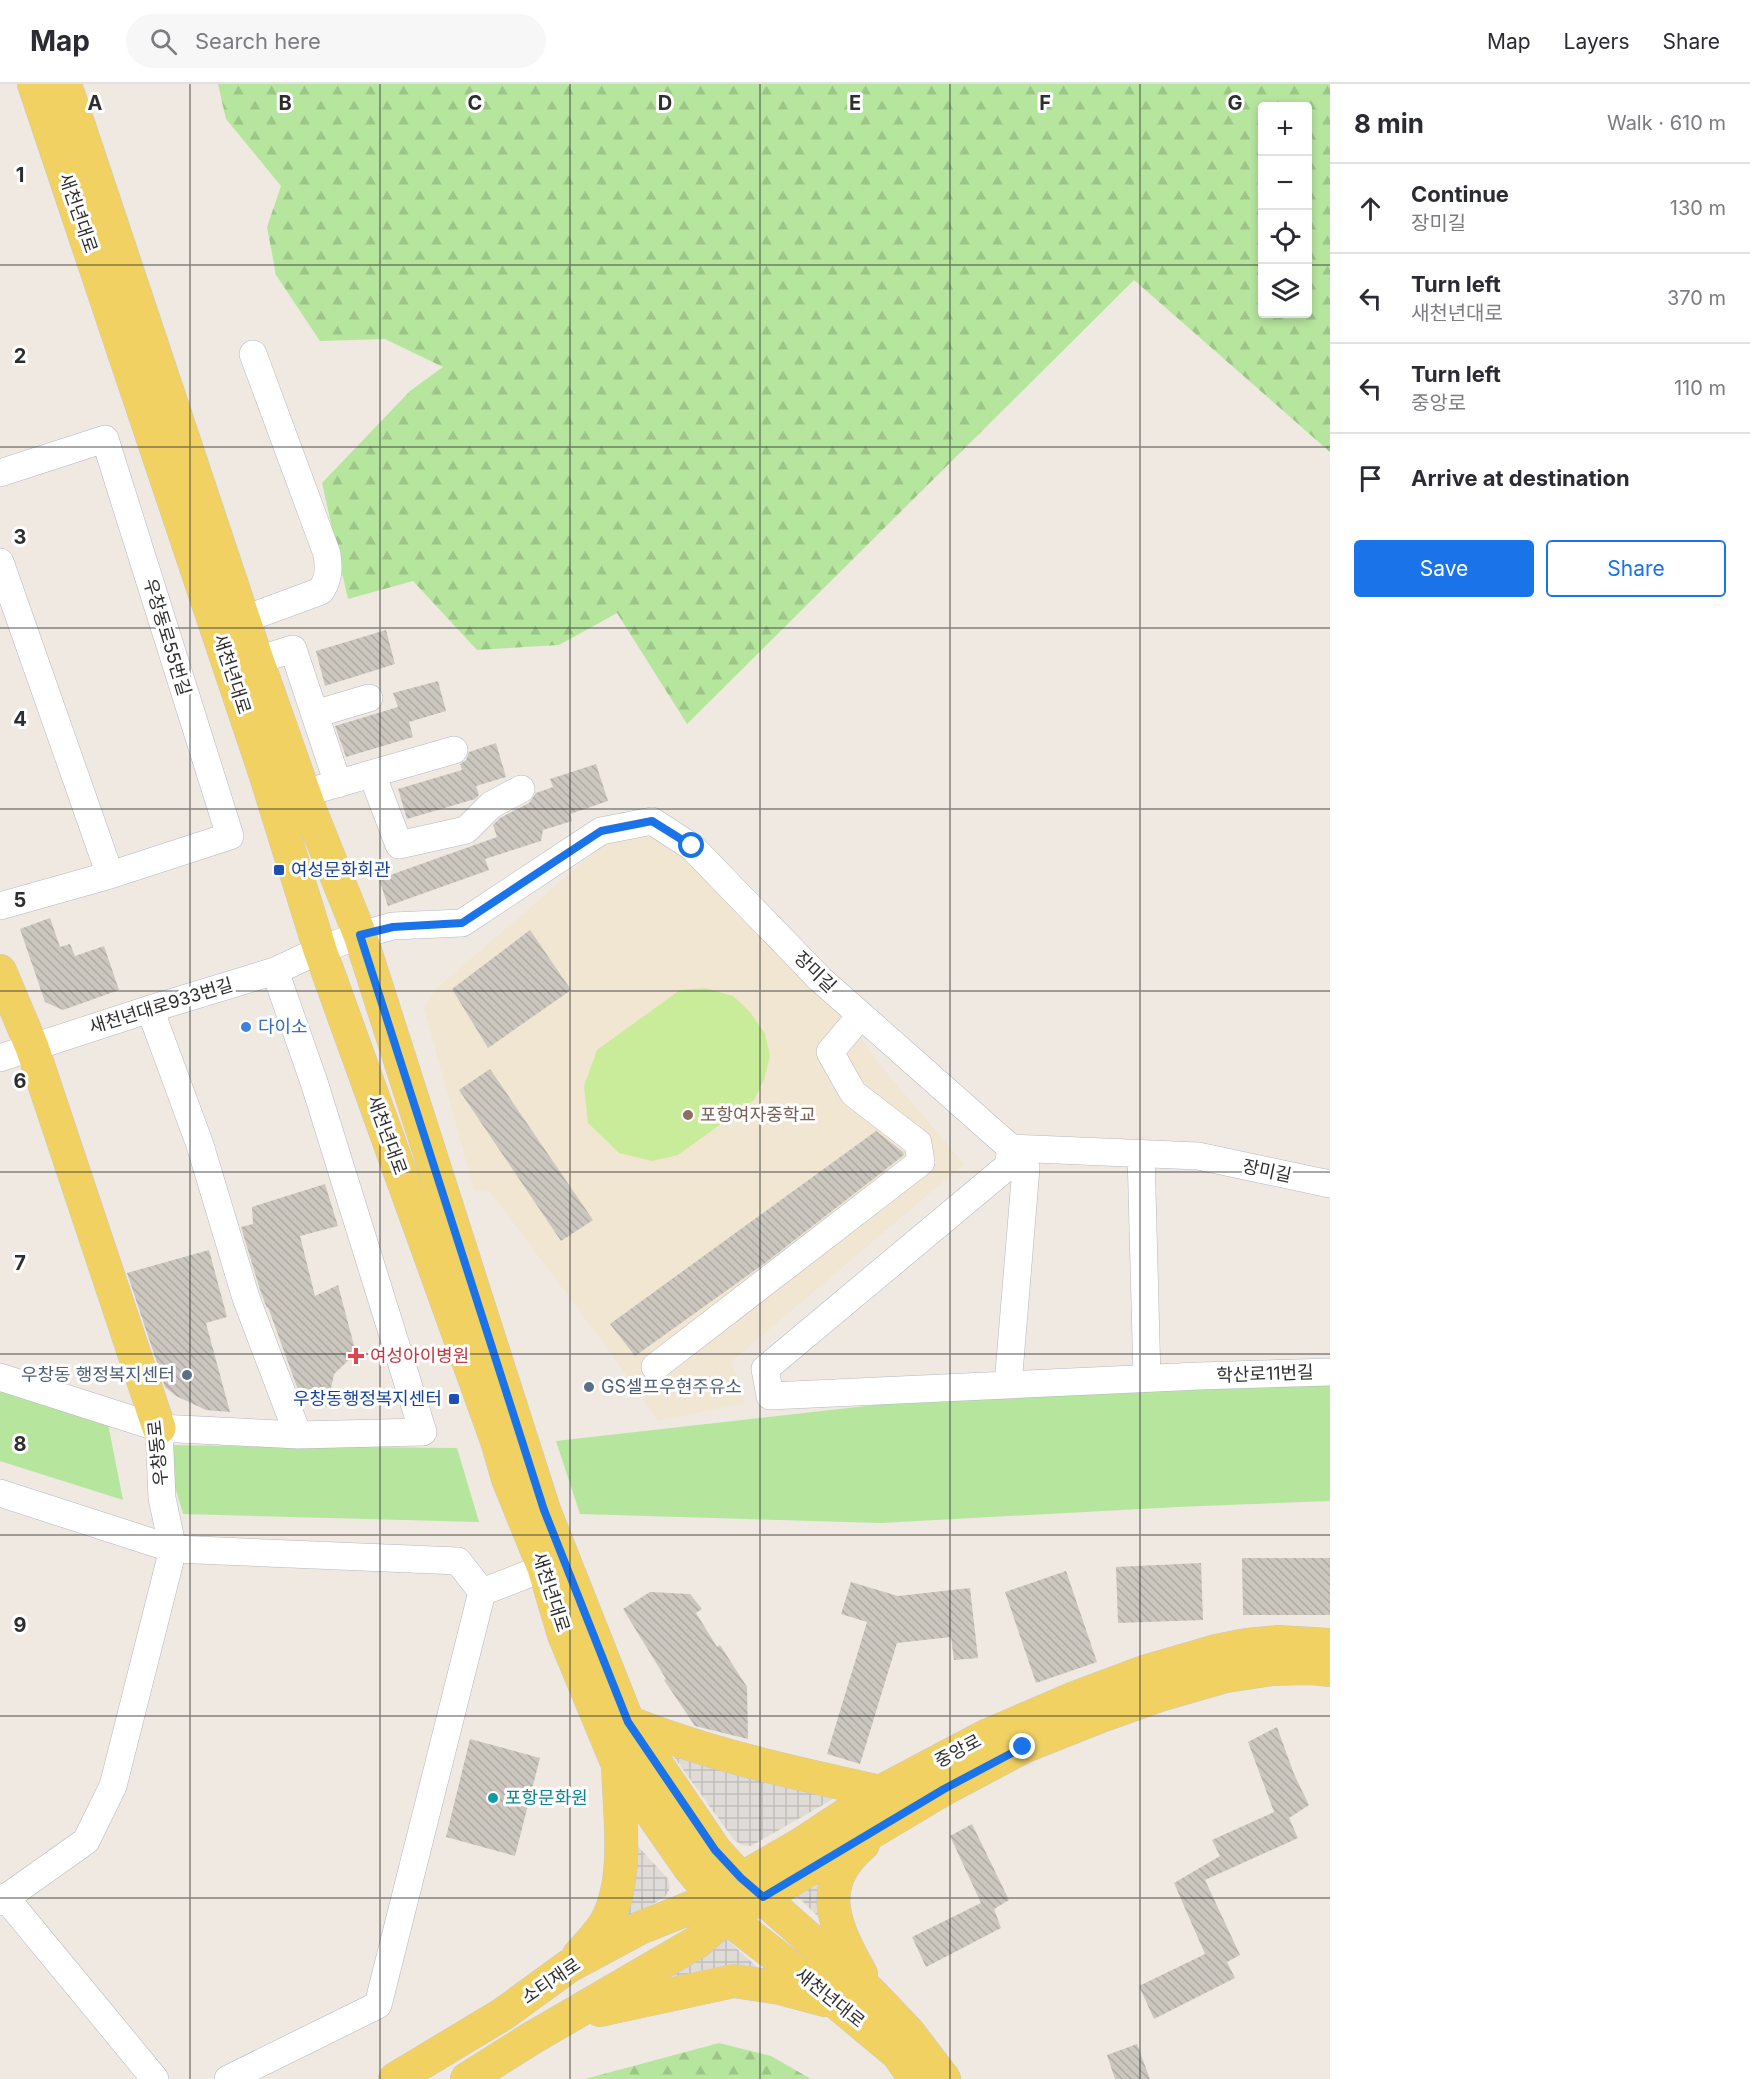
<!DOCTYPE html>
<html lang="en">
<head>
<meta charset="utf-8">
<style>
  :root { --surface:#fff; --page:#f7f7f7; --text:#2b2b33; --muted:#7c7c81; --line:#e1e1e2; --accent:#1a73e8 }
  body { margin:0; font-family:Inter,"Noto Sans KR",sans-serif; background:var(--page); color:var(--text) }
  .controls { position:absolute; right:18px; top:18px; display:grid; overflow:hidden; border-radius:6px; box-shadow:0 3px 9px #0003 }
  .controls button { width:54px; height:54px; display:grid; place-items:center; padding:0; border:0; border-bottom:2px solid var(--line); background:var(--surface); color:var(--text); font:30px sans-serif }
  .stop { position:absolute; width:18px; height:18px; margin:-14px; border:4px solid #1a73e8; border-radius:50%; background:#fff }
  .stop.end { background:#1a73e8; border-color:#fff; box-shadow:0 2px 6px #0008 }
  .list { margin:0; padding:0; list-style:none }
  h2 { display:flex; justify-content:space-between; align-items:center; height:78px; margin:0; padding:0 24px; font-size:26px }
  h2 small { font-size:20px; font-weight:400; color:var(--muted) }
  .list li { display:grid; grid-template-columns:39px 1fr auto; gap:18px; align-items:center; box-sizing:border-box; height:90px; padding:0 24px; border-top:2px solid var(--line) }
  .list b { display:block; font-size:22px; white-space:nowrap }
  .list p { margin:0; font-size:20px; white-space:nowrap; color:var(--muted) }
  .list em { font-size:20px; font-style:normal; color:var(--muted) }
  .actions { display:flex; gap:12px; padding:18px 24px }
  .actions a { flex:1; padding:14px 0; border:2px solid var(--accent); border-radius:6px; text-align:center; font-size:21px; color:var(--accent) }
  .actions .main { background:var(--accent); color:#fff }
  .icon { flex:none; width:33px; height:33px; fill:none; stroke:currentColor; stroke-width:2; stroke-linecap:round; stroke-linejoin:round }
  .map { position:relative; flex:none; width:1330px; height:1995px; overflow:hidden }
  header { display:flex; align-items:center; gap:36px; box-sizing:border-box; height:84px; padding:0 30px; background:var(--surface); border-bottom:2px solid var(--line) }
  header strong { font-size:28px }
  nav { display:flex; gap:33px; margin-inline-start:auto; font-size:21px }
  .search { width:420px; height:54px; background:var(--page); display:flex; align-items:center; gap:15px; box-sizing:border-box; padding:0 21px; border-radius:33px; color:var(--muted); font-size:22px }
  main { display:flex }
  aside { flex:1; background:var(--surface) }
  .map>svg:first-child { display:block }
  .education { fill:#f0e6d1 }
  .grass { fill:#b6e59e }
  .forest { fill:url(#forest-firs); fill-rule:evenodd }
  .pitch { fill:#c9ec9a }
  .plaza { fill:url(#plaza-grid) }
  .building { fill:url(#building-back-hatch) }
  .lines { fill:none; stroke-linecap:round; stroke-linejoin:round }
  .minor-casing { stroke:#b4b7c1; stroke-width:28 }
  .major-casing { stroke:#c9c9c9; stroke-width:34 }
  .minor { stroke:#fff; stroke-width:27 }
  .major { stroke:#f2d163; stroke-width:33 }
  .route { stroke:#1a73e8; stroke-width:8 }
  .grid { fill:none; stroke:#2e2e2e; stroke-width:1.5; stroke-opacity:0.55 }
  .transit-dot { fill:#1a4fb4; stroke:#fff; stroke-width:2 }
  .shop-dot { fill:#3f7fe0; stroke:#fff; stroke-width:2 }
  .education-dot { fill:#8d6e63; stroke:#fff; stroke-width:2 }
  .health-dot { fill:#e0444e; stroke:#fff; stroke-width:2 }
  .service-dot { fill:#5c6f8a; stroke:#fff; stroke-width:2 }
  .culture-dot { fill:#0f9aa8; stroke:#fff; stroke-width:2 }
  .labels { text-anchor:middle; stroke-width:6; stroke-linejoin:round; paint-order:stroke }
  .street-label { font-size:18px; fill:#2e2e2e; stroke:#fff }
  .transit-label { font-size:18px; fill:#164399; stroke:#fff; text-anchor:start }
  .shop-label { font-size:18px; fill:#366cbe; stroke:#fff; text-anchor:start }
  .education-label { font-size:18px; fill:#785e54; stroke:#fff; text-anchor:start }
  .health-label { font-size:18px; fill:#be3a42; stroke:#fff; text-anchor:start }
  .service-label { font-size:18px; fill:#4e5e75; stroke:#fff; text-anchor:end }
  .culture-label { font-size:18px; fill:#0d838f; stroke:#fff; text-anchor:start }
  .grid-label { font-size:20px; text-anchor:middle; font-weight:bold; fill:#2e2e2e; stroke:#fff; stroke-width:6; stroke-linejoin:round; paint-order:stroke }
</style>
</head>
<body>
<header>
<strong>Map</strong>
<div class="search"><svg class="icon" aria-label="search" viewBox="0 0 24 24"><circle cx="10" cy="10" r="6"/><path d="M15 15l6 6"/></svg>Search here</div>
<nav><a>Map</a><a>Layers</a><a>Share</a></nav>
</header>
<main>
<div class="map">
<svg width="1330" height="1995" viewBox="0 0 1330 1995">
  <defs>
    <pattern id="forest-firs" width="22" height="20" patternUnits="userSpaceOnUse" patternTransform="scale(1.5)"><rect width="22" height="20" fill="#b6e59e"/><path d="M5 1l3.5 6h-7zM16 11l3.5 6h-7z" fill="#9dc588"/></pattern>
    <pattern id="plaza-grid" width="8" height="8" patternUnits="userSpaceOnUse" patternTransform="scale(1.5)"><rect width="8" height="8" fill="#dfdcd8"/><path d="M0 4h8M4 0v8" fill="none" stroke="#c0bdba"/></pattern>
    <pattern id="building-back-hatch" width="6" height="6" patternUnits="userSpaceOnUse" patternTransform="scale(1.5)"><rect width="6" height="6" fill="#cbc7bf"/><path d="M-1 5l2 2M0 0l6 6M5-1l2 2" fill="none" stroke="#afaba4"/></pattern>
  </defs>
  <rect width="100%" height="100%" fill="#efe9e1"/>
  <path class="education" d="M652 737 820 895 880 981 964 1080 732 1277 744 1319 658 1337 608 1265 489 1106 474 1105 424 924 437 904 619 747Z"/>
  <path class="grass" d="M1330 1288V1417L1177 1423 881 1439 580 1430 556 1357 1096 1296Z
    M0 1303 107 1335 123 1416 0 1377Z
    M163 1361 457 1364 479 1438 183 1430Z"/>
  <path class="forest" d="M218 0H1330V368L1134 196 687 640 617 529 559 561 477 566 413 497 348 515 322 399 410 307 443 283 385 255 320 257 276 191 267 143 281 102 226 35ZM1262 22H1308V230H1262Z
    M719 1959 771 1972 811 1995H585Z"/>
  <path class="pitch" d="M705 904 733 912 750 928 765 950 770 972 764 996 754 1016 678 1071 652 1077 619 1069 588 1039 584 1002 597 966 680 906Z"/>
  <path class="plaza" d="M674 1673 840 1711 751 1762 742 1761 734 1756Z
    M633 1757 668 1795 670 1804 665 1813 614 1842Z
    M835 1778 833 1847 795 1810Z
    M722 1851 769 1894 632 1908Z"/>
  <path class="building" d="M386 546 395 580 325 602 316 567Z
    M438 597 446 627 409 638 413 653 346 673 335 642 398 623 393 609Z
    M496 659 506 693 476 702 479 711 475 715 407 735 398 705 462 686 460 680 466 676 469 668Z
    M596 680 608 717 570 730 572 737 543 746 541 757 485 775 489 786 388 822 379 795 497 753 493 741 500 734 529 719 536 709 553 703 550 695Z
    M50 834 60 863 70 860 75 872 104 862 119 906 63 926 45 918 20 845Z
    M530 846 571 906 488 964 452 905Z
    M490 985 593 1136 561 1157 459 1006Z
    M876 1047 903 1068 904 1071 765 1179 635 1272 610 1240Z
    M325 1100 338 1142 300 1152 315 1212 338 1201 356 1269 334 1290 327 1323 302 1317 268 1223 267 1224 261 1209 241 1143 253 1140 252 1123Z
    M209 1166 227 1233 206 1239 230 1328 206 1326 176 1312 165 1303 127 1189Z
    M1242 1474H1330V1531H1243Z
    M1201 1479 1203 1536 1118 1539 1116 1483Z
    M1066 1487 1097 1578 1036 1599 1005 1508Z
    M851 1498 898 1512 970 1504 978 1574 954 1576 951 1553 897 1559 860 1680 827 1670 867 1538 841 1530Z
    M650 1508 690 1510 702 1525 696 1529 717 1563 720 1561 747 1603 748 1655 695 1642 664 1596 666 1595 623 1525Z
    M1277 1643 1294 1690 1309 1721 1289 1734 1298 1754 1205 1796 1240 1871 1227 1878 1235 1894 1154 1935 1139 1902 1205 1870 1174 1799 1220 1772 1212 1756 1274 1728 1248 1658Z
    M470 1655 540 1674 515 1772 446 1753Z
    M972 1740 1009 1816 994 1825 1001 1844 926 1883 912 1853 981 1819 950 1752Z
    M1137 1960 1150 1995H1115L1107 1971Z"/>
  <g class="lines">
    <defs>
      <path id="minor" d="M0 389 105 355 230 752 110 791 0 822
        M0 478 110 791
        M226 542 321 507C329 494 329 485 327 470L253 270
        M257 576 293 565 338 700
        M315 630 369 614
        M372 690 399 761 466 746 491 721 521 705
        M284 715 454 666
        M150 925 200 1061 246 1214 298 1351
        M0 974 150 925 275 887 320 866 360 851 393 842 462 839 601 747 652 737 692 763 820 895 1011 1064 1026 1084 1008 1301
        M1011 1064 1008 1082 765 1285 770 1312 1199 1292 1330 1288
        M1011 1064 1198 1072 1330 1100
        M1141 1069 1147 1294
        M655 1283 921 1078 918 1059 853 1009 830 968 861 931
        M0 1293 159 1344 298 1351 423 1348 314 998 275 887
        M0 1409 173 1465 458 1477 482 1508 378 1921 228 1995
        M482 1508 544 1484
        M5 1813 155 1995
        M0 1818 86 1757 113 1702 173 1465 162 1414 159 1344"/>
      <path id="major" d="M34 0 265 689 320 866 497 1357 508 1395 544 1484 564 1551 618 1681 689 1783 715 1814 726 1833 838 1920 898 1970 915 1995
        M65 0 257 576 310 726 360 851 544 1426 628 1638 715 1766 741 1795 870 1908 909 1949 944 1995
        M0 887 32 963 159 1344
        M628 1638C710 1671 795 1689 880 1708
        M579 1871C588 1861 599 1850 606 1838 630 1795 619 1729 618 1681
        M861 1890C835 1843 814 1802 863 1760
        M600 1926 734 1897 780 1904 825 1916
        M395 1995 503 1930 569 1882 640 1844 715 1814 741 1795 803 1759 880 1708 986 1652 1072 1615 1147 1587 1216 1567 1247 1561 1279 1558 1330 1561
        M467 1995 532 1954 697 1858 726 1833 763 1813 944 1705 1023 1663 1101 1632 1160 1611 1226 1592 1272 1585 1310 1584 1330 1586"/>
    </defs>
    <use href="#minor" class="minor-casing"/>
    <use href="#major" class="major-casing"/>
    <use href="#minor" class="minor"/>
    <use href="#major" class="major"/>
  </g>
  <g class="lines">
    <path class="route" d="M692 762 652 737 601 747 462 839 393 843 360 851 544 1426 628 1638 715 1766 741 1794 763 1813 944 1705 1023 1663"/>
  </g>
  <path class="grid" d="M190 0V1995M380 0V1995M570 0V1995M760 0V1995M950 0V1995M1140 0V1995M0 181H1262M1308 181H1330M0 363H1330M0 544H1330M0 725H1330M0 907H1330M0 1088H1330M0 1270H1330M0 1451H1330M0 1632H1330M0 1814H1330"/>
  <g class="transit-dot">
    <rect x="273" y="780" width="12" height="12" rx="3"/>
    <rect x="448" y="1309" width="12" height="12" rx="3"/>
  </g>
  <circle class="shop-dot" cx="246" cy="943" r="6"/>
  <circle class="education-dot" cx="688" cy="1031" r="6"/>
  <path class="health-dot" d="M353 1263h6v6h6v6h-6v6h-6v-6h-6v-6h6z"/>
  <g class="service-dot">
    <circle cx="187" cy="1291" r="6"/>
    <circle cx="589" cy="1303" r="6"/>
  </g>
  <circle class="culture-dot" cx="493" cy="1714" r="6"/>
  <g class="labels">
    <g class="street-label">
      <text transform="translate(78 129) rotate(71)" y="6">새천년대로</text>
      <text transform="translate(167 553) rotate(73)" y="6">우창동로55번길</text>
      <text transform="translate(232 590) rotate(72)" y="6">새천년대로</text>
      <text transform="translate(815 888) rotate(44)" y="6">장미길</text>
      <text transform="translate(161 922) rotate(-17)" y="6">새천년대로933번길</text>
      <text transform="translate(387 1051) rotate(70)" y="6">새천년대로</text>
      <text transform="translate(1267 1087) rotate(12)" y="6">장미길</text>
      <text transform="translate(1265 1290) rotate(-2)" y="6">학산로11번길</text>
      <text transform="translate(158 1369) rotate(-96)" y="6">우창동로</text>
      <text transform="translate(551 1508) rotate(72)" y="6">새천년대로</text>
      <text transform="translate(958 1667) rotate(-28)" y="6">중앙로</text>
      <text transform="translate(551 1897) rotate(-34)" y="6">소티재로</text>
      <text transform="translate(830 1914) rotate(39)" y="6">새천년대로</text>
    </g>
    <g class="transit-label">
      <text x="291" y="792">여성문화회관</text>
      <text x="442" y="1321" text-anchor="end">우창동행정복지센터</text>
    </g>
    <g class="shop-label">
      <text x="258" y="949">다이소</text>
    </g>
    <g class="education-label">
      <text x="700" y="1037">포항여자중학교</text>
    </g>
    <g class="health-label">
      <text x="370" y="1278">여성아이병원</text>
    </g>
    <g class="service-label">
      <text x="175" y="1297">우창동 행정복지센터</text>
      <text x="601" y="1309" text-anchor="start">GS셀프우현주유소</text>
    </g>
    <g class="culture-label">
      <text x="505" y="1720">포항문화원</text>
    </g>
  </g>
  <g class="grid-label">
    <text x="95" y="26">A</text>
    <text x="285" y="26">B</text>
    <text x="475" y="26">C</text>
    <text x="665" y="26">D</text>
    <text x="855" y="26">E</text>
    <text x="1045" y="26">F</text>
    <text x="1235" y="26">G</text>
    <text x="20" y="98">1</text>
    <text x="20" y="279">2</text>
    <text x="20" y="460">3</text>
    <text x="20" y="642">4</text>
    <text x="20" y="823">5</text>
    <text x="20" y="1004">6</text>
    <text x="20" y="1186">7</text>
    <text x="20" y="1367">8</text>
    <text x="20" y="1548">9</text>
  </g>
</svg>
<div class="controls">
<button>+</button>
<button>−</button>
<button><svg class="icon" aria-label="locate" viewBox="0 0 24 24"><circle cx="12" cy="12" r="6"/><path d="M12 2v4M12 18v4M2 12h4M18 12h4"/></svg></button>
<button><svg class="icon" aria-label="layers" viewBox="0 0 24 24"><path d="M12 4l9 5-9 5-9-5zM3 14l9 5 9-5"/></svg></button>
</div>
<div class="stop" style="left:692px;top:762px"></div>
<div class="stop end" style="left:1023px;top:1663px"></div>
</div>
<aside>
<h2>8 min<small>Walk · 610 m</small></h2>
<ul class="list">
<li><svg class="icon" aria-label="ahead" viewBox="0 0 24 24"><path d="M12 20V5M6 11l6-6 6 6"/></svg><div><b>Continue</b><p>장미길</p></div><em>130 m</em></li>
<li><svg class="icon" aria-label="left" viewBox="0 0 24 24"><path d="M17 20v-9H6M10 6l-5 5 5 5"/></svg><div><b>Turn left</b><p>새천년대로</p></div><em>370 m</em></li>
<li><svg class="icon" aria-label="left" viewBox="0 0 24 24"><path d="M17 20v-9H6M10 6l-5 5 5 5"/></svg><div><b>Turn left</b><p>중앙로</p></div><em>110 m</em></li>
<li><svg class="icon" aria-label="arrive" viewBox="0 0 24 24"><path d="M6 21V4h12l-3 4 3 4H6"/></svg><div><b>Arrive at destination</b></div></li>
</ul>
<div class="actions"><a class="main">Save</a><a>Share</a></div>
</aside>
</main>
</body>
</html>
